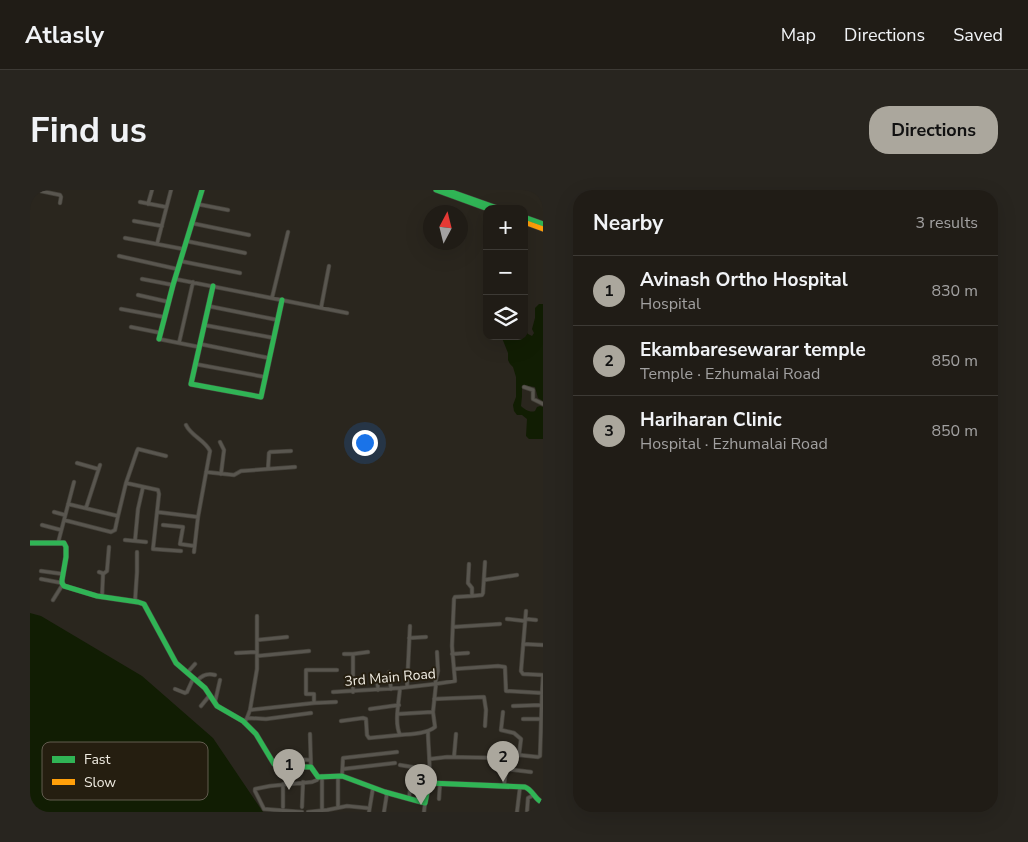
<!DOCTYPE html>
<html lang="en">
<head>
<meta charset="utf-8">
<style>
  :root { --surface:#201c16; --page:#28251f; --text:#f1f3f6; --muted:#a2a1a1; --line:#3d3a35; --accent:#aba79d }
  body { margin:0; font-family:"Nunito Sans",sans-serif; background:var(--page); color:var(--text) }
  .controls { position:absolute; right:15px; top:15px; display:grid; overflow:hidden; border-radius:10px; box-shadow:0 5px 20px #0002 }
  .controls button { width:45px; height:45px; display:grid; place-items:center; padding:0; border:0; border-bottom:1px solid var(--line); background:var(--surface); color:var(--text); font:25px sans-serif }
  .compass { position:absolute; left:393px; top:15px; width:45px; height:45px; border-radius:50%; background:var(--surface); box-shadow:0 5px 20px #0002; rotate:7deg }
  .you { position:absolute; left:334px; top:252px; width:18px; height:18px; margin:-12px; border:4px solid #fff; border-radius:50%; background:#1a73e8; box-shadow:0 0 0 8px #1a73e833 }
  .badge { display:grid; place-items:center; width:32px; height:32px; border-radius:50%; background:var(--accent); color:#111; font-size:16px; font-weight:700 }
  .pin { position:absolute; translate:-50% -41px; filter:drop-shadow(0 1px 2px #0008) }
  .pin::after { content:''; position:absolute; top:26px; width:18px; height:15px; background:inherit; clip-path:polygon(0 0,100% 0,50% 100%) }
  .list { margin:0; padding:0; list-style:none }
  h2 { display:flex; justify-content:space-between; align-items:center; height:65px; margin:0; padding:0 20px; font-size:21px }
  h2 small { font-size:16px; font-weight:400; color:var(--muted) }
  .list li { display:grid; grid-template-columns:32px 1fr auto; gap:15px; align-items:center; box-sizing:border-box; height:70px; padding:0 20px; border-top:1px solid var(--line) }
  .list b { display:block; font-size:19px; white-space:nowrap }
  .list p { margin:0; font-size:16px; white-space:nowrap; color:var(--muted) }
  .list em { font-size:16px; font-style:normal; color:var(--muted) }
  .icon { flex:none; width:28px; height:28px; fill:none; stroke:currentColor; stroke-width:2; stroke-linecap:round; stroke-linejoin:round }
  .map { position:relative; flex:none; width:513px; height:622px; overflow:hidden; border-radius:20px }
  header { display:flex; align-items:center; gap:30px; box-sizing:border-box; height:70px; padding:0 25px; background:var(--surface); border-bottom:1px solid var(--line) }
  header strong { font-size:24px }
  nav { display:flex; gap:28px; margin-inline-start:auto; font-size:18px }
  .intro { display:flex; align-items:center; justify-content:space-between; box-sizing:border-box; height:120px; padding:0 30px }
  h1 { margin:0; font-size:35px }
  .button { padding:12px 22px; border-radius:20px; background:var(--accent); color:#111; font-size:18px; font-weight:700 }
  main { display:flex; gap:30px; padding:0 30px }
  aside { flex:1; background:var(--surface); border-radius:20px; box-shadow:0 5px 20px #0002 }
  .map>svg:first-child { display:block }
  .water { fill:#111d03 }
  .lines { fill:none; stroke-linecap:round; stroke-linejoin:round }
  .street-casing { stroke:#46433c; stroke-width:4.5 }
  .fast-casing { stroke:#46433c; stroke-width:6 }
  .slow-casing { stroke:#46433c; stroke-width:6 }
  .street { stroke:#59564f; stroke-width:3 }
  .fast { stroke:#30b455; stroke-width:5 }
  .slow { stroke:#ff9f0a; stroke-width:5 }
  .labels { text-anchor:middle; stroke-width:4; stroke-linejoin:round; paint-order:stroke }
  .street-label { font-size:14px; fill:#f0ece2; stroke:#251e10 }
  .key { fill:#251e10; stroke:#625c4f; stroke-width:1 }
  .key-label { font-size:14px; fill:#f0ece2 }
</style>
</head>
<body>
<header>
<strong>Atlasly</strong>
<nav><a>Map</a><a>Directions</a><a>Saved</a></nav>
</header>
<div class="intro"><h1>Find us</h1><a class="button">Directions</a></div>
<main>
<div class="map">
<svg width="513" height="622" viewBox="0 0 513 622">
  <rect width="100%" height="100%" fill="#2a261e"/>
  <path class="water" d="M509 114H513V211L508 208 505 197 493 195 492 197V206L491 216C494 219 500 223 505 221L507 217 510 216 513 217V249H499L496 246 497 229 492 225H487L484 221 483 215 486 207V187L483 177 480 174 478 170V163L472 148 473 146H494V137L498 144 502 146 504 143 502 139 505 128V118Z
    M0 423 11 426 112 486 183 548 233 622H0Z"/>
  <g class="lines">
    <defs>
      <path id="street" d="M6 0 30 5 31 7 30 13
        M110 12 136 17
        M118 14 122 0
        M167 14 198 20
        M104 31 132 36
        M161 33 219 45
        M95 48 153 59
        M156 51 215 63
        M127 54 141 0
        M89 66 147 79
        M150 71 210 83
        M112 89 143 95
        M145 89 317 123
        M108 105 139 112
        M242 108 258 42
        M178 116 248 130
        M291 118 299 76
        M91 119 134 127
        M174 135 244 148
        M101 137 131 143
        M129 149 169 157
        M149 153 163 92
        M170 154 239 168
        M165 174 235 187
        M494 197 503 200V209L513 214
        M156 235C161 246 175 250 180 261L168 327 164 362
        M190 252 194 260 191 284
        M47 273 68 279
        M238 279 239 263 240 262 261 261
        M176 282 204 285 211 281 265 277
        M96 293 107 261 108 259 136 266
        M56 318 70 275
        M24 322 35 325
        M127 322 168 327
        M88 326 96 293 128 300 129 304 123 359 151 361
        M34 330 81 342 85 340 88 326 38 314
        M12 335 31 340
        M133 335 153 337 150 354 164 356
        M95 350 116 352
        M105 351 108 319 113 297
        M28 353 44 292
        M11 381 33 384
        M69 382 72 383 73 385 72 407
        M73 384 77 381 79 357
        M11 389 32 393
        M454 390 487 385
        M442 406 452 405 453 403 455 372
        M23 410 33 394
        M105 412 107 382V362
        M496 421 491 481 493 484 513 485 512 503
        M477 429 495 431
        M496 429 506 430
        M423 437 470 434
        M379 448 396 447
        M227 450 257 447
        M493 454 513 455
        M206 463 227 462
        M314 464H323V502
        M323 464 338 462
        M422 464 438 463
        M227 466 279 461
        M424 479 468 476 475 477 476 501 512 503 510 566 508 567 489 565
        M359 482 361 499
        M157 483 165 474
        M347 485 348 500
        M167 491C172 485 177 483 185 485
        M405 494 408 481 407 462
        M377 497 380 436
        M370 498C369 512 364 532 370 545 381 544 396 544 405 537L403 522 406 494
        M145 499 155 503 157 502 163 489
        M303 502 370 498 405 494 425 491 422 456 424 409 425 407 442 406V398L438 393 439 374
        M404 509 454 507 456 520 455 536
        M185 512 190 490
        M284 513V504H276V480H307
        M171 516 180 505
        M483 516 511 515
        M340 519 369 515
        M220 520 284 513 306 512
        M473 522 471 540 484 543 491 549 489 565 476 568
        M368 524 402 522
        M217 528 236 529 281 523
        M493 529H511
        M311 531 333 528 336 529 337 545 339 548 370 545
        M214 533 217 528 220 520 227 479V426
        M398 541C398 558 401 575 399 593
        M280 544 281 577
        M424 567 426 544
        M263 569 280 570
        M400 569 417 567 476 568V579L474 596
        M370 575 400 580
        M313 579 365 573
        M476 579 501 582
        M308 586V617
        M312 586 313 568 367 562
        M253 594V617
        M379 609 381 590 400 591
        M409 609 410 593
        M272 617 273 592
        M292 621V586
        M272 622 234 619 225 601V599L240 596 282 592 287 590 288 587
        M278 622 297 620 317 616 337 618
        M339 622 343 598
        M354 622 357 603
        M394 622 395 613
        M487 622 490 597
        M497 622 498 608 504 605"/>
      <path id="fast" d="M406 0 458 19
        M416 0 470 19
        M494 27 513 34
        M183 96 161 194 231 207 252 110
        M129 149 143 95 172 0
        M0 353H34L36 357V367L32 390V393L34 396 67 406 108 412 114 414 146 473 175 498 187 516 213 531 226 544 244 574 249 577H281L288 587 312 586 355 602 395 613 399 593 495 597C503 600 505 610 513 613"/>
      <path id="slow" d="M494 32 513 39"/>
    </defs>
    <use href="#street" class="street-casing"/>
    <use href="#fast" class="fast-casing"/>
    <use href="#slow" class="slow-casing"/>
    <use href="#street" class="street"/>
    <use href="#fast" class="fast"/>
    <use href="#slow" class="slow"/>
  </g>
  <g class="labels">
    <g class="street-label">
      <text transform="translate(360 487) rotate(-5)" y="5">3rd Main Road</text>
    </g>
  </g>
  <rect x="12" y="552" width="166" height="58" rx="8" class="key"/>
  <rect x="22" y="566" width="23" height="7" fill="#30b455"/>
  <rect x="22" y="589" width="23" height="6" fill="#ff9f0a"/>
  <g class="key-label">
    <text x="54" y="574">Fast</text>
    <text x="54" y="597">Slow</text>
  </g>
</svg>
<div class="controls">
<button>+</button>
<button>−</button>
<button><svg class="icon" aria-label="layers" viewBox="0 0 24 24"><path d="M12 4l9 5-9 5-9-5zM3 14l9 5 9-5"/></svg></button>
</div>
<svg class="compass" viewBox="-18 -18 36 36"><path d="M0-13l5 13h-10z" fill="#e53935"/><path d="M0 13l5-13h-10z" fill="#a2a1a1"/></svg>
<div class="you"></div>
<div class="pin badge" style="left:259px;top:600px">1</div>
<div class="pin badge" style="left:473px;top:592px">2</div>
<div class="pin badge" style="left:391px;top:615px">3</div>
</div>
<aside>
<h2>Nearby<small>3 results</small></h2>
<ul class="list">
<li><span class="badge">1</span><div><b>Avinash Ortho Hospital</b><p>Hospital</p></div><em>830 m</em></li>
<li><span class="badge">2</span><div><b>Ekambaresewarar temple</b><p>Temple · Ezhumalai Road</p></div><em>850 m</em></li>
<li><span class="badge">3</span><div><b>Hariharan Clinic</b><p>Hospital · Ezhumalai Road</p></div><em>850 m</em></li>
</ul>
</aside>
</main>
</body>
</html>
